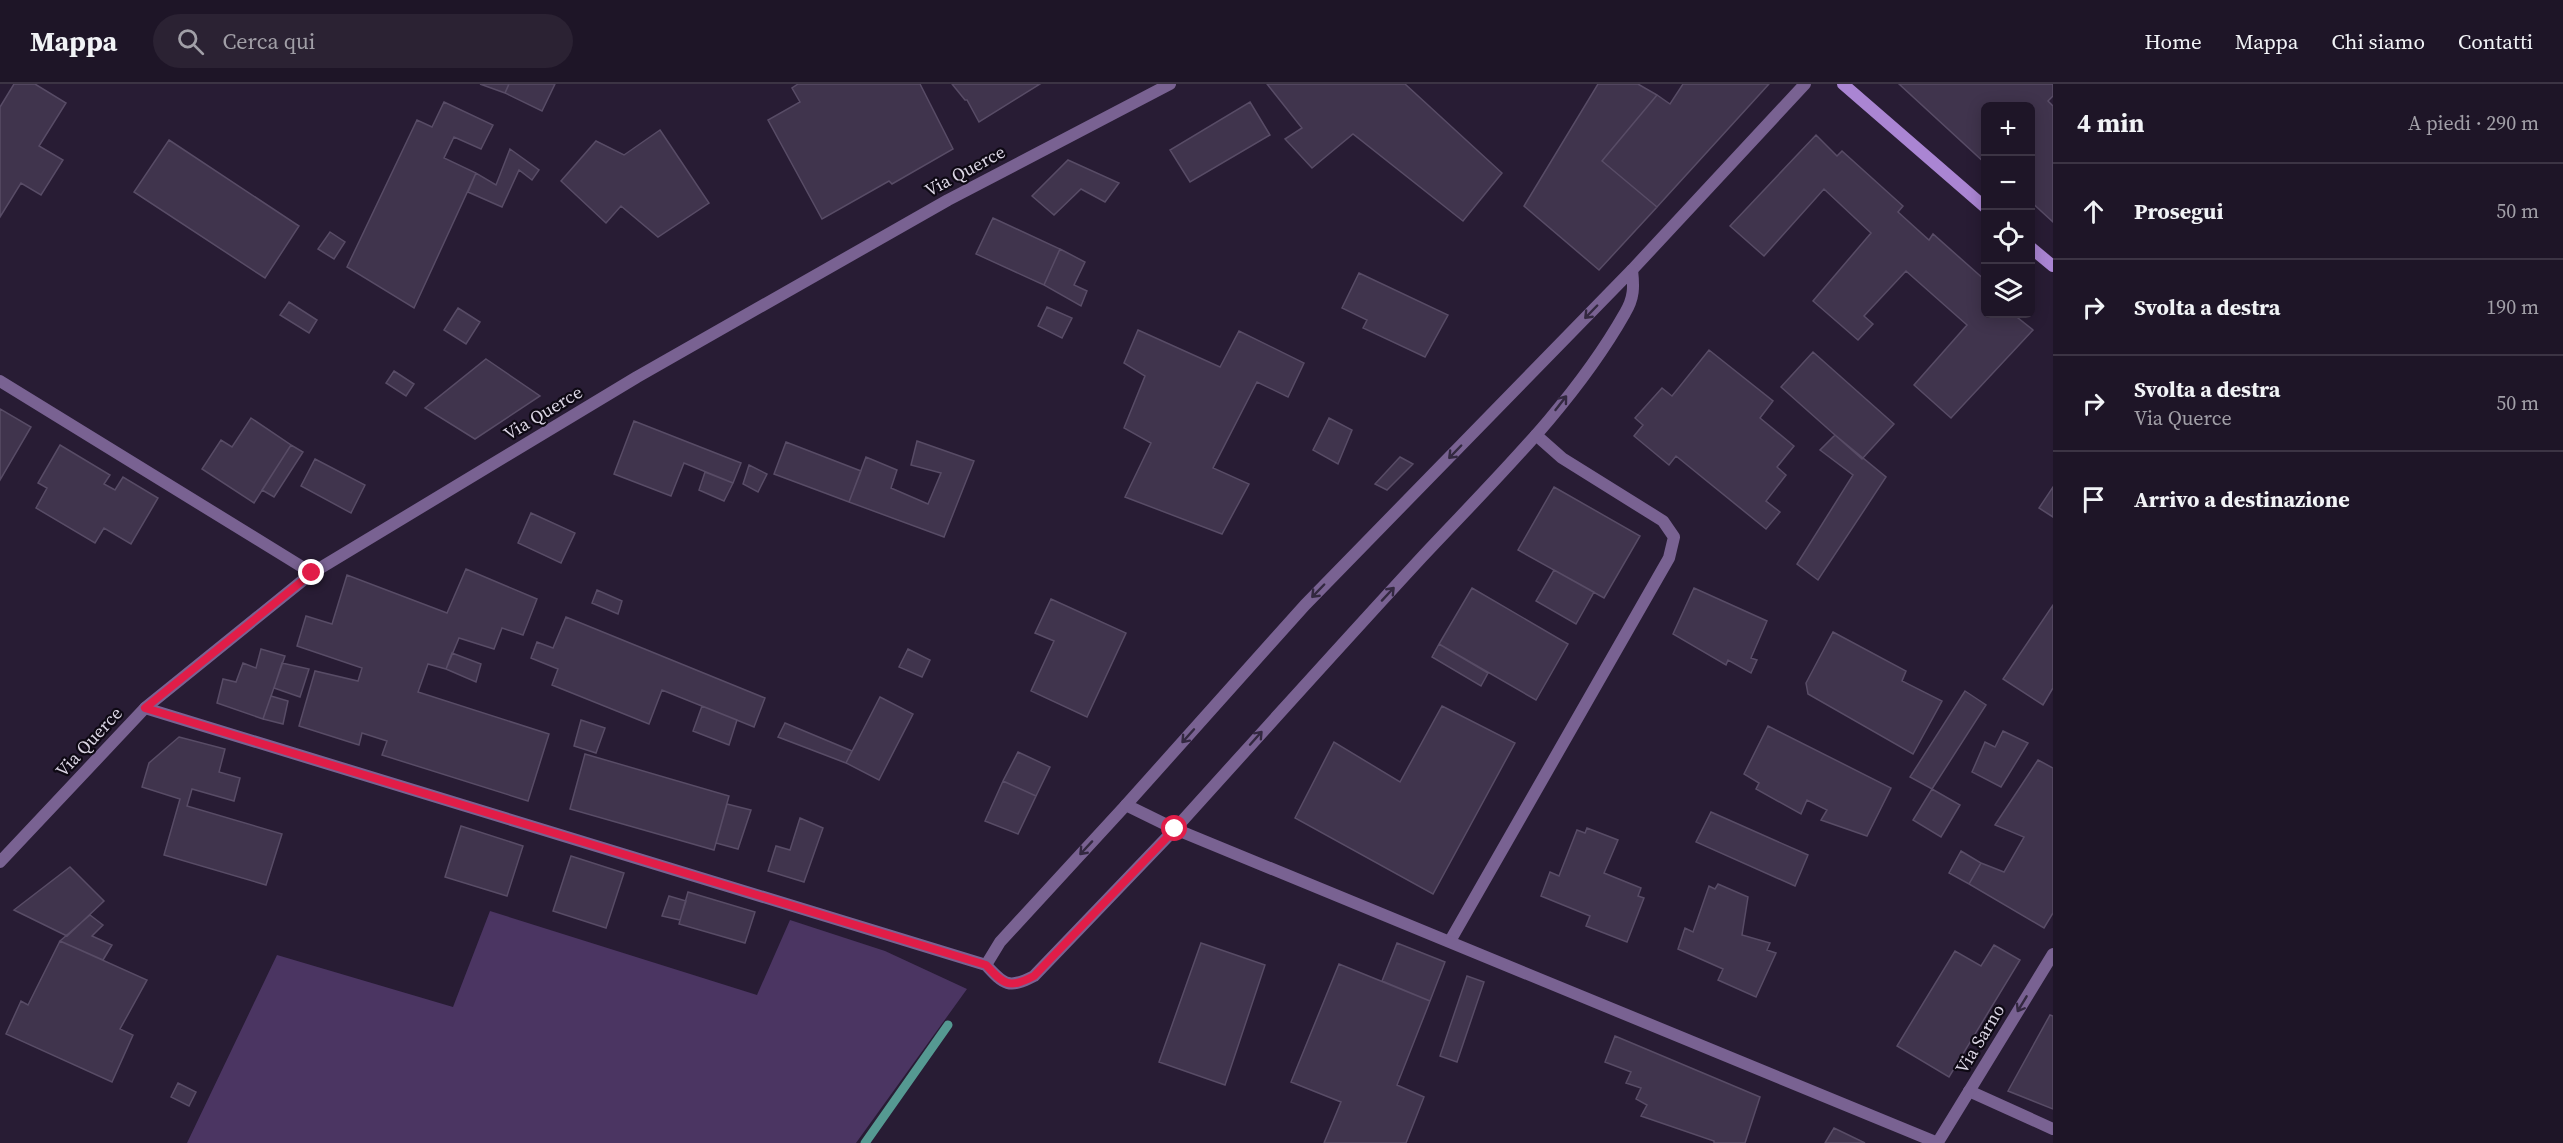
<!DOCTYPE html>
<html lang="it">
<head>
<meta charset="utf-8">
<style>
  :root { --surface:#1e1527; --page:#2b2233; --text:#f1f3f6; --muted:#a19fa7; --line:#3c3444 }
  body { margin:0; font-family:"Source Serif 4",serif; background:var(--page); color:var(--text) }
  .controls { position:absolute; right:18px; top:18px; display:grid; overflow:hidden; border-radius:9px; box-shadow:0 3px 15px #0003 }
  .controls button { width:54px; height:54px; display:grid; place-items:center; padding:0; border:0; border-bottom:2px solid var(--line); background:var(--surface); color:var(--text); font:30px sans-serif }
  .stop { position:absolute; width:18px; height:18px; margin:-14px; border:4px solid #e11d48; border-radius:50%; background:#fff }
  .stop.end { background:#e11d48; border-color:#fff; box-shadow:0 2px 6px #0008 }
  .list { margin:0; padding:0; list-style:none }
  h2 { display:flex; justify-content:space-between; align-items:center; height:78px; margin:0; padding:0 24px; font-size:26px }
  h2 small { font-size:20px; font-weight:400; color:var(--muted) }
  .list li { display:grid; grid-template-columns:39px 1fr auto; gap:18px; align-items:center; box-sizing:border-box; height:96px; padding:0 24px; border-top:2px solid var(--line) }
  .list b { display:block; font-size:22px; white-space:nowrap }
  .list p { margin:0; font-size:20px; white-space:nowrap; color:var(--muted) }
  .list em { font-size:20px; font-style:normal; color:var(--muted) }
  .icon { flex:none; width:33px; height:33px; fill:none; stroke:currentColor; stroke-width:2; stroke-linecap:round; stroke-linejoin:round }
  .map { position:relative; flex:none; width:2053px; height:1059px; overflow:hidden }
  header { display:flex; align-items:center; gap:36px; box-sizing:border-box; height:84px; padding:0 30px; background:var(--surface); border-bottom:2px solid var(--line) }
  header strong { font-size:28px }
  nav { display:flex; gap:33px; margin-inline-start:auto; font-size:21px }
  .search { width:420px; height:54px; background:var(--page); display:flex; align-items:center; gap:15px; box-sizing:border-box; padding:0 21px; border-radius:33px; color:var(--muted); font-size:22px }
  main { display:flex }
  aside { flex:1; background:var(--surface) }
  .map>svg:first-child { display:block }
  .green { fill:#4b3562 }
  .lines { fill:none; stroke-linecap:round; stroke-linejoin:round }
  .stream { stroke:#559992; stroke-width:9 }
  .building { fill:#40344d; stroke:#584c66; stroke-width:1.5 }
  .service { stroke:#796292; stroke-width:12 }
  .minor { stroke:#796292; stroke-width:12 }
  .tertiary { stroke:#796292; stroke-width:12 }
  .secondary { stroke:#aa85d3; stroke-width:12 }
  .oneway { stroke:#332840 }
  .route { stroke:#e11d48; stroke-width:8 }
  .labels { text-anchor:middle; stroke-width:4.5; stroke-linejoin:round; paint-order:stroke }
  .street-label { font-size:18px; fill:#dbd5e4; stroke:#0e0914 }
</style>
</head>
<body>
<header>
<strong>Mappa</strong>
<div class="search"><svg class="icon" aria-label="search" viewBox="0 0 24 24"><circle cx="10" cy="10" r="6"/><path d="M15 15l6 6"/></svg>Cerca qui</div>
<nav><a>Home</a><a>Mappa</a><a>Chi siamo</a><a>Contatti</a></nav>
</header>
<main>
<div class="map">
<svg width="2053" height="1059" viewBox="0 0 2053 1059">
  <rect width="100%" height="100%" fill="#281c34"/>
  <path class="green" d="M490 827 757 911 790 836 885 867 967 905 856 1059H187L277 871 453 923Z"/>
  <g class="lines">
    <path class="stream" d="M865 1059 948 941"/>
  </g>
  <path class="building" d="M14 0H35L66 19 39 62 63 76 41 111 21 99 0 133V23Z
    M480 0H509L505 9Z
    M509 0H555L542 27 505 9Z
    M798 0H920L953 65 892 100 889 97 822 135 768 36 800 18 792 4Z
    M952 0H1040L979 38 967 16H965Z
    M1267 0H1405L1502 89 1463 137 1353 50 1312 84 1285 55 1302 44Z
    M1598 0H1638L1657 11 1602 77 1657 123 1599 186 1524 122Z
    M1683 0H1769L1657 123 1602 77 1657 11 1670 20Z
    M1899 0H2053V12L2048 17 2053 22V138L2030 117V22H1986V80Z
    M444 18 493 41 481 65 454 53 444 74 476 89 414 224 347 183 417 36 432 43Z
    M1250 18 1270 51 1190 98 1170 66Z
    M660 46 709 119 658 153 621 122 606 139 561 97 596 57 624 71Z
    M1816 51 1837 72 1842 67 1903 122 1898 128 1929 156 1933 150 1986 197V230H2013L2033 246 1951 334 1914 301 1967 241 1906 187 1864 232 1873 240 1858 256 1813 217 1871 149 1824 105 1764 172 1730 142Z
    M169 56 299 142 265 194 134 108Z
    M510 65 539 86 532 96 519 86 502 123 468 108 476 89 496 101Z
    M1068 76 1119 99 1105 118 1081 105 1054 131 1032 112Z
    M993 134 1060 165 1044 201 976 170Z
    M330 148 345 158 334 175 318 165Z
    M1060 165 1085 178 1074 201 1087 207 1081 222 1044 201Z
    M1359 189 1448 231 1425 273 1363 244 1367 236 1342 224Z
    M289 218 317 236 309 249 280 231Z
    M1047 223 1072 234 1062 254 1038 242Z
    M458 224 480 238 466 260 444 246Z
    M1138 246 1220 283 1239 247 1304 279 1288 313 1257 298 1213 384 1249 400 1222 450 1125 413 1151 359 1124 344 1145 292 1124 279Z
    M1709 266 1773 317 1760 334 1794 362 1777 383 1786 391 1766 417 1780 428 1766 445 1676 372 1669 381 1634 352 1643 341 1635 334 1662 304 1672 312Z
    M1813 268 1894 340 1862 375 1781 303Z
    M486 275 540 312 475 355 425 324Z
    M394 287 414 300 406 312 386 299Z
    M0 325 31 343 0 396Z
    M251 334 291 361 254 419 202 385 221 356 232 363Z
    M1329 334 1352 346 1338 380 1313 366Z
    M634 337 741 379 733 399 684 379 671 412 614 390Z
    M1835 351 1886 393 1818 496 1797 480 1853 391 1820 366Z
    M917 357 974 377 944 453 849 418 866 373 897 386 891 404 928 420 941 389 911 381Z
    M786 358 861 387 849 418 774 390Z
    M60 361 110 391 104 400 115 406 123 393 158 414 131 460 104 444 95 459 36 424 47 404 38 399Z
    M291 361 303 368 274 413 262 406Z
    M1400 373 1413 380 1387 406 1375 400Z
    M315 375 365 401 351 429 301 402Z
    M749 381 767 390 758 408 743 400Z
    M705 388 733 399 724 417 699 406Z
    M1554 403 1640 452 1604 514 1518 466Z
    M2053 403V433L2039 424Z
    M531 429 575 449 561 479 518 459Z
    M466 485 537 515 523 551 502 544 494 565 459 554 446 585 428 580 418 608 549 650 528 717 382 671 387 657 362 649 359 661 299 642 315 587 358 597 362 584 297 562 306 532 332 540 347 491 447 529Z
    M1554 486 1594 508 1576 540 1536 517Z
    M1472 504 1568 560 1536 616 1439 560Z
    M1694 504 1767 537 1751 574 1757 576 1751 589 1728 576 1726 581 1673 550Z
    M597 506 622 517 618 530 592 519Z
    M1051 515 1126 549 1087 633 1031 607 1054 557 1035 549Z
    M2053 521V604L2043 621 2003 595Z
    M566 533 765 614 754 643 662 606 649 640 552 601 558 585 531 574 537 558 553 564Z
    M1833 548 1906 587 1902 597 1942 617 1913 670 1808 610 1806 599Z
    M1439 560 1488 589 1481 602 1432 573Z
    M261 565 285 572 263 635 217 619 223 595 236 598 243 579 256 584Z
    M908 565 930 576 922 593 899 583Z
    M452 569 481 580 476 598 446 585Z
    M282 579 309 585 300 613 274 604Z
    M1965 607 1986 621 1932 705 1910 693Z
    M271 612 288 617 283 640 263 635Z
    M880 613 913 630 879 696 846 679Z
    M702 622 737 636 729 661 693 647Z
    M1442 622 1515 659 1433 810 1295 734 1334 658 1400 698Z
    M581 636 605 644 596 669 574 662Z
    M785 639 852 667 846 679 778 653Z
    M1768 642 1891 704 1867 752 1821 736 1827 726 1807 716 1801 730 1756 705 1759 699 1744 690Z
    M2003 647 2028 659 2001 703 1972 688 1985 658 1995 663Z
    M179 653 225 665 219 688 240 694 234 717 192 705 187 722 282 750 266 801 164 771 180 715 142 703 149 679Z
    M1018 668 1050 683 1036 712 1003 697Z
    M585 670 729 712 714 766 570 725Z
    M2038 676 2053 684V829L2044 844 1969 800 1981 779 2004 788 2024 753 1995 741Z
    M1003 697 1036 712 1018 750 985 737Z
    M1932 705 1960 721 1941 753 1913 736Z
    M727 720 751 726 738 765 716 759Z
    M1711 728 1808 771 1795 802 1696 758Z
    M800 734 823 744 804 798 768 787 776 762 790 766Z
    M461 742 523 762 507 812 445 793Z
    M1587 744 1618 756 1604 789 1641 804 1638 812 1644 814 1627 858 1586 842 1590 832 1541 812 1550 788 1559 792 1577 746 1585 749Z
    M1961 767 1981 779 1969 800 1949 789Z
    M571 772 624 789 606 844 553 827Z
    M70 783 104 817 67 852 14 826Z
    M1718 800 1748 813 1742 851 1770 859 1767 866 1776 869 1756 913 1718 896 1723 885 1678 865 1685 844 1693 848 1709 802 1715 805Z
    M688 808 755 828 745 859 679 840Z
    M669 812 686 817 680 836 662 832Z
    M90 831 103 841 92 852 112 861 103 876 60 857Z
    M60 857 147 896 120 945 133 951 112 998 6 950 21 917 28 921Z
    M1201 859 1265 881 1225 1001 1159 978Z
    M1397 859 1445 878 1430 917 1382 897Z
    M1994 861 2020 876 1949 993 1897 962 1955 867 1981 882Z
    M1339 880 1430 917 1397 1001 1424 1013 1406 1059H1324L1341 1018 1291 998Z
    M1467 892 1484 898 1457 978 1440 972Z
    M2050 931 2053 932V1025L2008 1007Z
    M1615 952 1760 1013 1745 1059H1714V1057L1641 1032 1647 1021 1636 1015 1641 1004 1626 999 1631 988 1605 978Z
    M178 999 196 1008 189 1022 171 1013Z
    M1834 1044 1865 1059H1825Z"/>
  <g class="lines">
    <path class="service" d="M1969 1007 2053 1045"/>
    <path class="minor" d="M1632 186 1805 0
      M0 297 312 489
      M145 624 986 881C1004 901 1009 905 1034 892L1175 745
      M1450 857 1669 474 1674 453 1663 437 1562 374 1536 351
      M986 881 1000 858 1126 721
      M1938 1058 2053 870"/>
    <path class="tertiary" d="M1632 186 1305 521 1126 721 1175 745 1938 1059
      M1175 745C1257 654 1339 563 1422 473 1494 396 1573 321 1625 229 1634 214 1634 203 1632 186
      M0 778 145 624 312 489 637 293 948 116 1170 0"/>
    <path class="secondary" d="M1843 0 1986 124
      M2030 163 2053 182"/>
  </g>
  <defs><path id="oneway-shaft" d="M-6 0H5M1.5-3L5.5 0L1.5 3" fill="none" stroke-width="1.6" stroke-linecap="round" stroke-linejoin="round" transform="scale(1.5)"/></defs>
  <g class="oneway">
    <use href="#oneway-shaft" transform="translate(1591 228) rotate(134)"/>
    <use href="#oneway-shaft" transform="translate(1561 319) rotate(-52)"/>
    <use href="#oneway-shaft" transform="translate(1455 368) rotate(134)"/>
    <use href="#oneway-shaft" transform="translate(1318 507) rotate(134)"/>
    <use href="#oneway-shaft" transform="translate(1388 510) rotate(-47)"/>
    <use href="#oneway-shaft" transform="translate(1188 652) rotate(132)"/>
    <use href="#oneway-shaft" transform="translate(1256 654) rotate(-48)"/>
    <use href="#oneway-shaft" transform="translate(1086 764) rotate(133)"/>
    <use href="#oneway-shaft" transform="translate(2022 920) rotate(121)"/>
  </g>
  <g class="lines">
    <path class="route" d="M312 489 145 624 986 881C1004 901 1009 905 1034 892L1175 745"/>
  </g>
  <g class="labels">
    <g class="street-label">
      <text transform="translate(965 87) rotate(-28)" y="6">Via Querce</text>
      <text transform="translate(543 329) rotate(-31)" y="6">Via Querce</text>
      <text transform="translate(89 658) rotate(-47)" y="6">Via Querce</text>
      <text transform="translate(1980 955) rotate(-59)" y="6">Via Sarno</text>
    </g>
  </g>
</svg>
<div class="controls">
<button>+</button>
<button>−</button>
<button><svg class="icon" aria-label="locate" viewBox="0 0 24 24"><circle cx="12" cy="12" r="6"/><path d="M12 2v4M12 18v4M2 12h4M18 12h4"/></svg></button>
<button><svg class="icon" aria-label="layers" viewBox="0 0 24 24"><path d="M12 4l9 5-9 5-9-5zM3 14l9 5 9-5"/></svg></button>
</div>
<div class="stop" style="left:1175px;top:745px"></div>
<div class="stop end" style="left:312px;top:489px"></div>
</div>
<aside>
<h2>4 min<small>A piedi · 290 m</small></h2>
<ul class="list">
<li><svg class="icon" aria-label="ahead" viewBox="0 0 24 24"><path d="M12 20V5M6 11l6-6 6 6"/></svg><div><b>Prosegui</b></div><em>50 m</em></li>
<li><svg class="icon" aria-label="right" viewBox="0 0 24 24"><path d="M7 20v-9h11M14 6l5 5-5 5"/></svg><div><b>Svolta a destra</b></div><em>190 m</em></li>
<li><svg class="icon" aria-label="right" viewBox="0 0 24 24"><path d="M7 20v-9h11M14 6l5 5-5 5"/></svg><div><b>Svolta a destra</b><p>Via Querce</p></div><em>50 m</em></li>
<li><svg class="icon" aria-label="arrive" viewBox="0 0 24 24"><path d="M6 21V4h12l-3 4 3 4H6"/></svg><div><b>Arrivo a destinazione</b></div></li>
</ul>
</aside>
</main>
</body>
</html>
